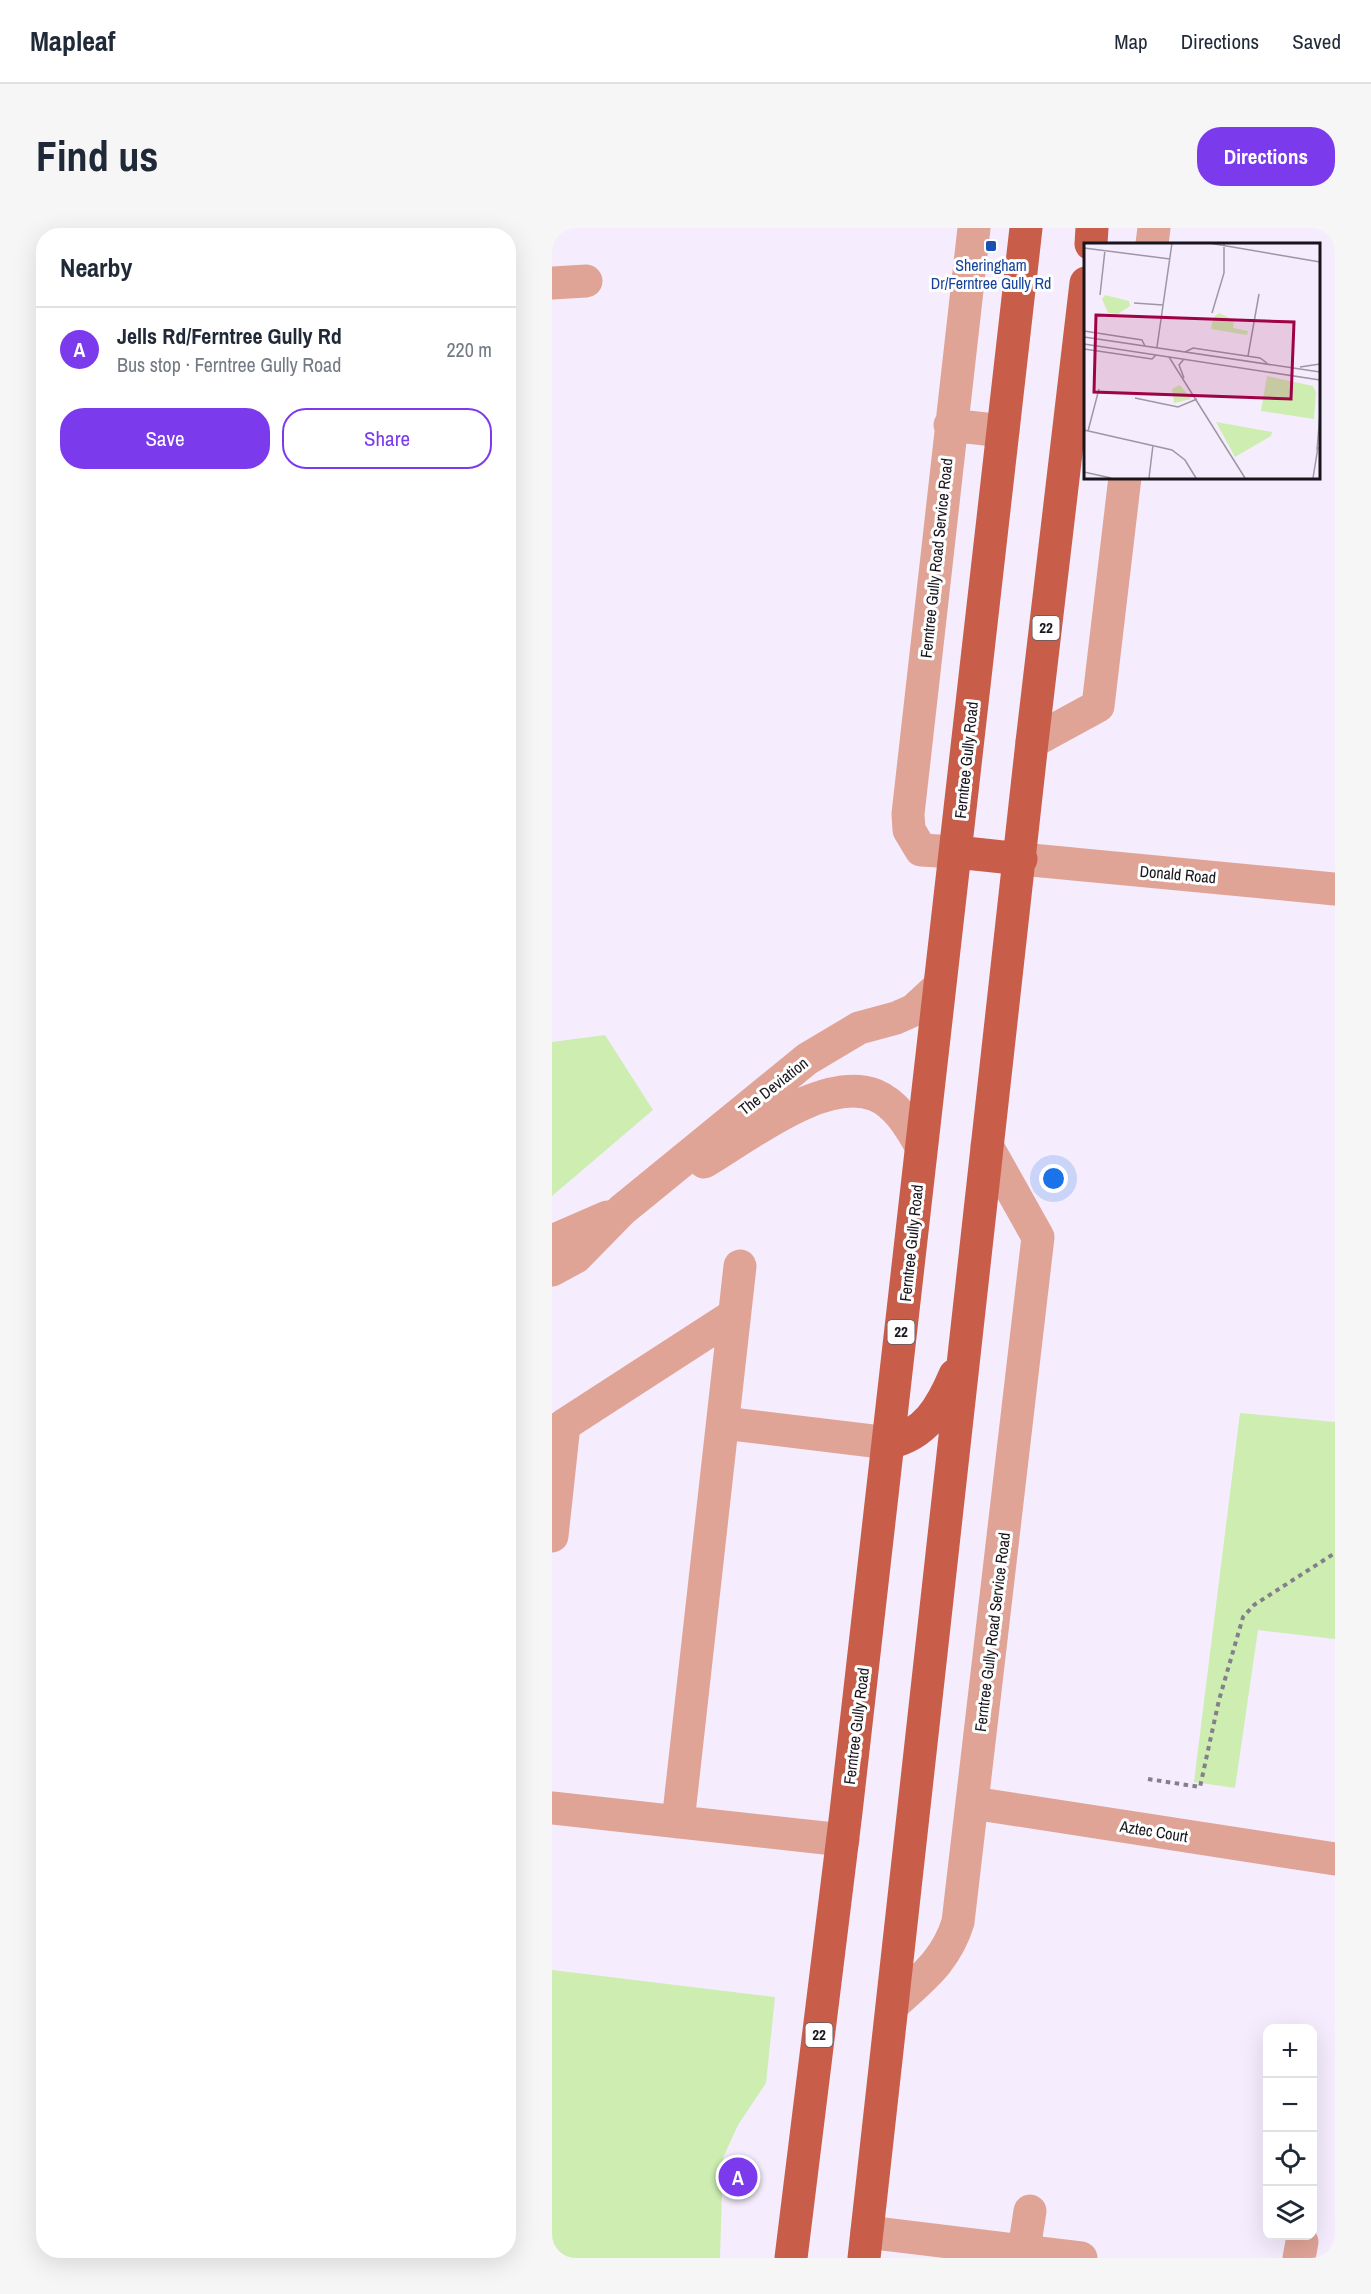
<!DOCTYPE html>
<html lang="en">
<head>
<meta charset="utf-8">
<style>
  :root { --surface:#fff; --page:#f6f6f7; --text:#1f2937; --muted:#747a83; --line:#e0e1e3; --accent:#7c3aed }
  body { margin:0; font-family:"Archivo Narrow",sans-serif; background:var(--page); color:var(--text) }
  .controls { position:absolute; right:18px; bottom:18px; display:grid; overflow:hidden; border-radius:12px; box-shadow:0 6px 24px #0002 }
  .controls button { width:54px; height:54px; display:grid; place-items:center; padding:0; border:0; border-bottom:2px solid var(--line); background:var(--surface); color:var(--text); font:30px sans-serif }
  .you { position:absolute; left:502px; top:951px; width:21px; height:21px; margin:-15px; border:4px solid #fff; border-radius:50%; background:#1a73e8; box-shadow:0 0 0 9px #1a73e833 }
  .badge { display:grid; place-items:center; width:39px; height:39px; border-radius:50%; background:var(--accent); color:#fff; font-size:20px; font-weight:700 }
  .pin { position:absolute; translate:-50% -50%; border:3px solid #fff; box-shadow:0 2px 6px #0006 }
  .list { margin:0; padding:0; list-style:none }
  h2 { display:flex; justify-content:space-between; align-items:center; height:78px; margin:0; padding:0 24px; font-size:26px }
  h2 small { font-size:20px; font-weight:400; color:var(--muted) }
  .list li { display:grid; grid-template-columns:39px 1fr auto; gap:18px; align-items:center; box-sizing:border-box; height:84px; padding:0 24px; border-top:2px solid var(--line) }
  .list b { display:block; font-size:22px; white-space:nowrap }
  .list p { margin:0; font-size:20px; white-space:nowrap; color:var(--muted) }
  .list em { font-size:20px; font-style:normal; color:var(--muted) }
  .actions { display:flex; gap:12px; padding:18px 24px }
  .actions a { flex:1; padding:14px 0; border:2px solid var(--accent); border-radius:24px; text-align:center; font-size:21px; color:var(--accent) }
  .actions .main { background:var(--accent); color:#fff }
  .icon { flex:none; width:33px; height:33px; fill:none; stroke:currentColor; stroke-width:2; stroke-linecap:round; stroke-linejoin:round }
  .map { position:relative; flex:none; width:783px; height:2030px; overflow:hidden; border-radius:24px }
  header { display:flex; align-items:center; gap:36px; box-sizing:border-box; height:84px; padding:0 30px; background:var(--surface); border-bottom:2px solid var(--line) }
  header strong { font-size:28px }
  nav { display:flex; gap:33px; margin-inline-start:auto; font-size:21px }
  .intro { display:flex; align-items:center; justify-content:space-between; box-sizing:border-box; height:144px; padding:0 36px }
  h1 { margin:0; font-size:42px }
  .button { padding:15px 27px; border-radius:24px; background:var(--accent); color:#fff; font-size:21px; font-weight:700 }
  main { display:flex; gap:36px; padding:0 36px }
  aside { flex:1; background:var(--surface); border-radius:24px; box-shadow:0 6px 24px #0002 }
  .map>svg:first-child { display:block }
  .green { fill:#cdedb1 }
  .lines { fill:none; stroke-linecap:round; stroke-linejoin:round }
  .path { stroke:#857f8b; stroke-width:4; stroke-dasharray:4.5 4.5; stroke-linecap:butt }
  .minor { stroke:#e0a497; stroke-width:33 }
  .major { stroke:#c85e4a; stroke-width:33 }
  .transit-dot { fill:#1a4fb4; stroke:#fefefe; stroke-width:2 }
  .labels { text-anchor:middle; stroke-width:6; stroke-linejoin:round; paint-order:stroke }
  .shield { fill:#fefefe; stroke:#5e5b60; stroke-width:1.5 }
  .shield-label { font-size:15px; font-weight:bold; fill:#19151c }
  .transit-label { font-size:16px; fill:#164399; stroke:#fefefe }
  .street-label { font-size:16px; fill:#19151c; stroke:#fefefe }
  .inset-road { fill:none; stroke:#9d97a3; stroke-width:1.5 }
  .view { fill:#9e0247; fill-opacity:0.15; stroke:#9e0247; stroke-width:3 }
  .inset-edge { fill:none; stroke:#19151c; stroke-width:3 }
</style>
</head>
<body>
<header>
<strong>Mapleaf</strong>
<nav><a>Map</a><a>Directions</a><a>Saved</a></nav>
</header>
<div class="intro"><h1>Find us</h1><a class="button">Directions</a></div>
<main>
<aside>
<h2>Nearby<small></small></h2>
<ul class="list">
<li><span class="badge">A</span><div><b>Jells Rd/Ferntree Gully Rd</b><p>Bus stop · Ferntree Gully Road</p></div><em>220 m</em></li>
</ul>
<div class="actions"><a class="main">Save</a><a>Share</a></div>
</aside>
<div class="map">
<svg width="783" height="2030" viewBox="0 0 783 2030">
  <rect width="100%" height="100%" fill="#f5edfd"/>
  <path class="green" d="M53 807 101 882 0 968V814Z
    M688 1185 783 1194V1411L706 1402 683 1560 642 1554Z
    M0 1742 223 1769 214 1855 186 1897 171 1930 168 2030H0Z"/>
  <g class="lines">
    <path class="path" d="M596 1551 648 1559 667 1472 691 1389 702 1377 783 1325"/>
    <path class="minor" d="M600 16 602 0
      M0 55 34 53
      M398 197 451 203
      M480 514 546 478 573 249
      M404 624 369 622 357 602 356 586 422 0
      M469 631 783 661
      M152 934C195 909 272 847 323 867 345 876 358 899 369 918
      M0 1013 55 989
      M0 1042 24 1029 70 982 255 831 307 800 344 790 362 782 387 759
      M171 1195 337 1215
      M0 1308 12 1197 182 1087
      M421 1575 783 1631
      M0 1580 291 1612
      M126 1594 188 1038
      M342 1776C370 1750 394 1733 406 1694L486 1009 435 918
      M315 2004 529 2030
      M472 2022 478 1983
      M747 2030 750 2014"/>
    <path class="major" d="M539 16 540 0
      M404 624 469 631
      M337 1215C374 1206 389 1180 403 1147
      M239 2030 294 1584 474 0
      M312 2030 480 514 534 55"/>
  </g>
  <rect class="transit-dot" x="433" y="12" width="12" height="12" rx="3"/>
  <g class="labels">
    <g class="shield">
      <rect x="480.5" y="388" width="27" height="24" rx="4.5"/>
      <rect x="335.5" y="1092" width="27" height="24" rx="4.5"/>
      <rect x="253.5" y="1795" width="27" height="24" rx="4.5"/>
    </g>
    <g class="shield-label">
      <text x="494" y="405">22</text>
      <text x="349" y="1109">22</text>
      <text x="267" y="1812">22</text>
    </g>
    <g class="transit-label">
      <text x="439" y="43">Sheringham<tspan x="439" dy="18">Dr/Ferntree Gully Rd</tspan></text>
    </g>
    <g class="street-label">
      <text transform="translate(384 330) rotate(-84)" y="6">Ferntree Gully Road Service Road</text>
      <text transform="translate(414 532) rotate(-84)" y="6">Ferntree Gully Road</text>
      <text transform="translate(626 646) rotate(5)" y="6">Donald Road</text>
      <text transform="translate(221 858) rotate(-38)" y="6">The Deviation</text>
      <text transform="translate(359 1015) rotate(-84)" y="6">Ferntree Gully Road</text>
      <text transform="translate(440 1404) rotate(-83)" y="6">Ferntree Gully Road Service Road</text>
      <text transform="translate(304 1498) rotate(-83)" y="6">Ferntree Gully Road</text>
      <text transform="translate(602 1603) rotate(9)" y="6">Aztec Court</text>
    </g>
  </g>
  <g transform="translate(532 15)">
    <rect width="236" height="236" fill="#f5edfd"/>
    <path d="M21 52 45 58 46 63 34 71 24 70 18 56ZM135 70 150 77 149 85 164 88 163 92 127 86 129 75ZM183 133 229 143 232 150 230 176 177 168ZM96 142 107 156 90 160 88 146ZM132 179 188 189 187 193 151 214Z" fill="#cdedb1"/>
    <path class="inset-road" d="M125 0 236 19M0 5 86 16M16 52 21 7M50 60 79 62M128 70 140 30V0M0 88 58 97 61 103M0 94 236 129M0 101 236 137M73 104 88 0M0 106 68 116 72 112M101 109 109 105 176 115 183 120M164 113 175 51M85 114 161 235M100 116 95 122 100 135M216 124 236 121M51 155 94 164 113 156M0 187 88 207 101 217 112 235M4 188 15 146M233 207 236 170M0 229 27 235M65 235 69 202M229 235 234 204"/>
    <path class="view" d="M12 72 210 79 207 156 10 149Z"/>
    <rect width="236" height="236" class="inset-edge"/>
  </g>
</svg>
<div class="controls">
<button>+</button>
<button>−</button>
<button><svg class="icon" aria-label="locate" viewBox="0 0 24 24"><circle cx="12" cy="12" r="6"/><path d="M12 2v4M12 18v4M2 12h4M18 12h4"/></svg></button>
<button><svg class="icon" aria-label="layers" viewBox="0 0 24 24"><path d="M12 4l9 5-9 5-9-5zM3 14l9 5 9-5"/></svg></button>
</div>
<div class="you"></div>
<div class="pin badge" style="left:186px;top:1949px">A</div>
</div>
</main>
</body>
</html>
